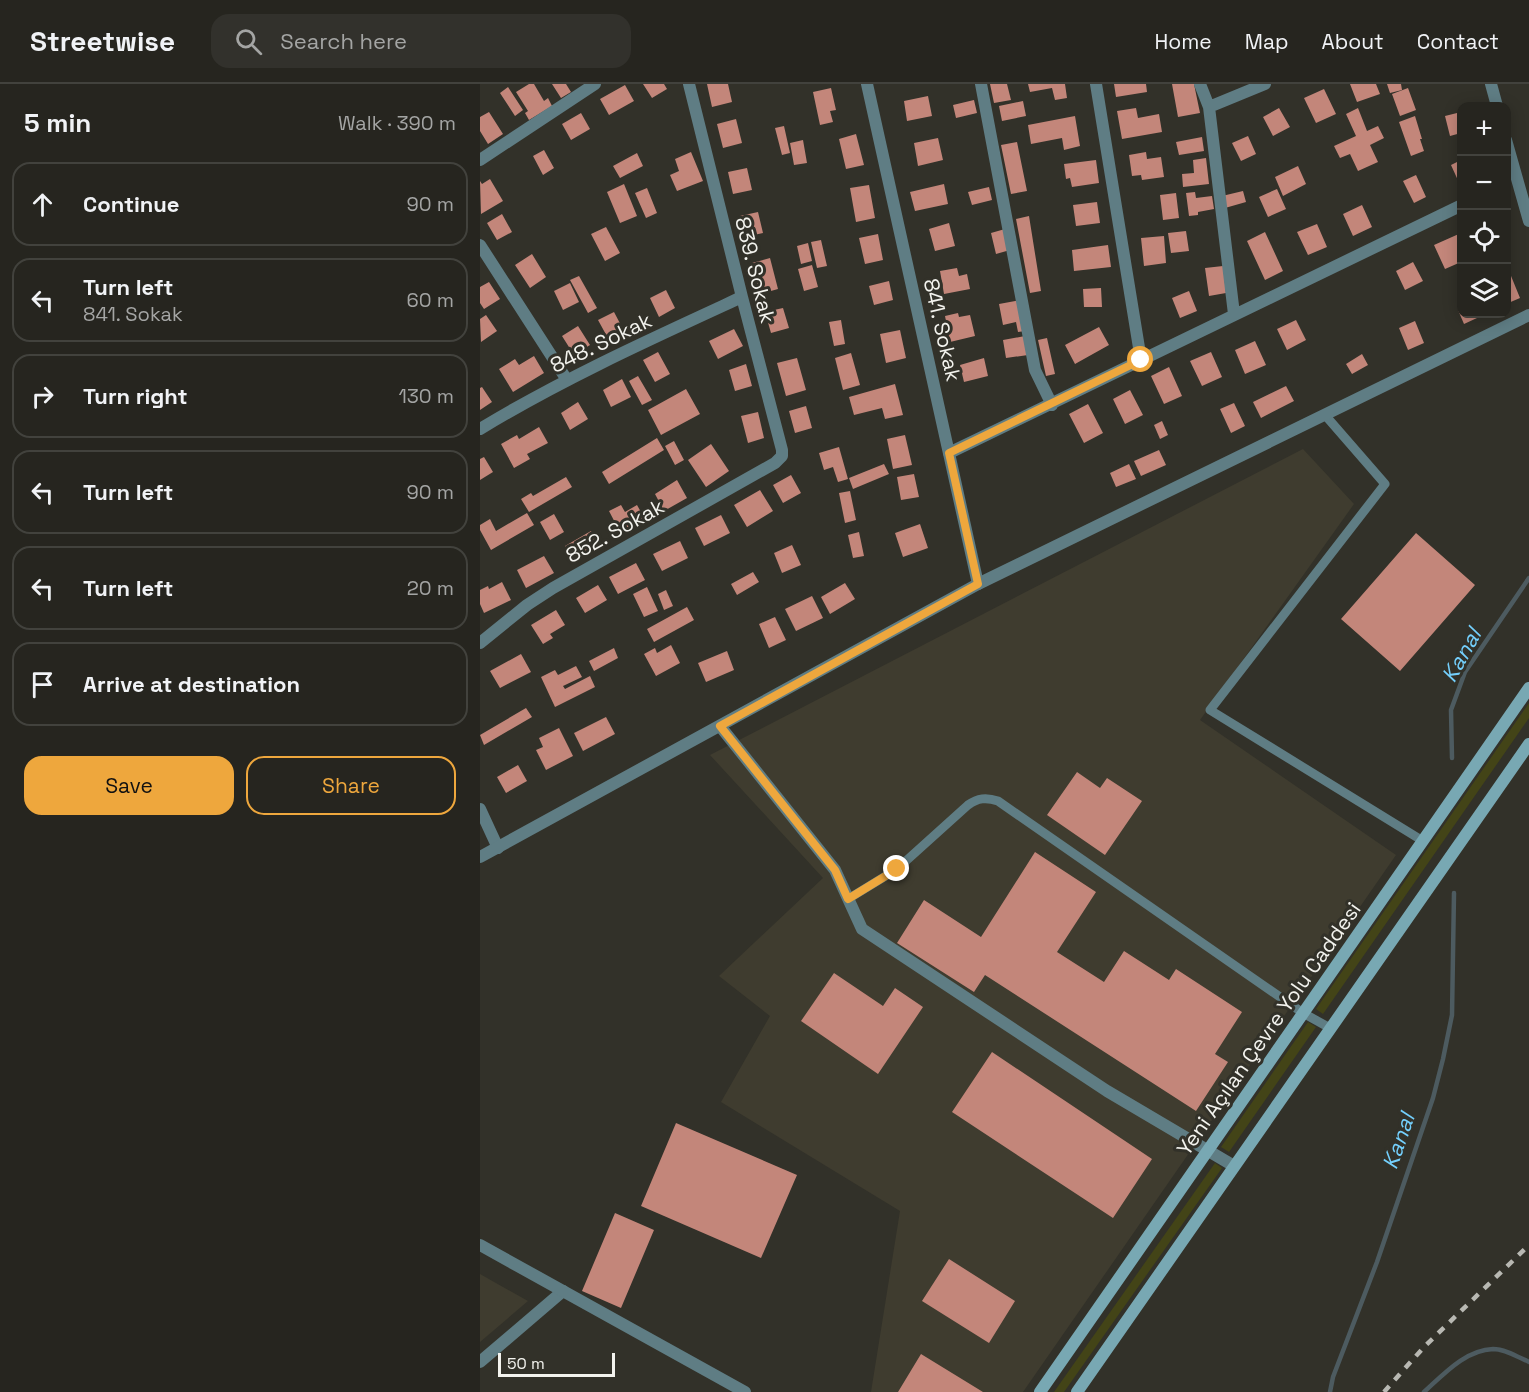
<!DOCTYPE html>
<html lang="en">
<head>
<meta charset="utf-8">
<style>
  :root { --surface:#26251f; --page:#32312c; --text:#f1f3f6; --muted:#a4a5a4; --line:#42423d; --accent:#eea73d }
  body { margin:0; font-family:"Space Grotesk",sans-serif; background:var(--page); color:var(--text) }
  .controls { position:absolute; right:18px; top:18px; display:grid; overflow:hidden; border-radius:12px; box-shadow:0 3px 15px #0003 }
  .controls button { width:54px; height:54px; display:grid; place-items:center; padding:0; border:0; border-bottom:2px solid var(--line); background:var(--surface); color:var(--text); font:30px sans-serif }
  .scale { position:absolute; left:18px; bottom:15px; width:117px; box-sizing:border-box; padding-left:6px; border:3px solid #f3f3ee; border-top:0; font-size:16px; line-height:21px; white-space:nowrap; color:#f3f3ee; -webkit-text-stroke:4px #323129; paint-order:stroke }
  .stop { position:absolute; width:18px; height:18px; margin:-14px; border:4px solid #eea73d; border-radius:50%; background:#fff }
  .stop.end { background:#eea73d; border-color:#fff; box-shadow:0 2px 6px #0008 }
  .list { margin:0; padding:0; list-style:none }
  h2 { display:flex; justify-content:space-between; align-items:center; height:78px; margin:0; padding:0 24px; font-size:26px }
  h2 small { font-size:20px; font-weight:400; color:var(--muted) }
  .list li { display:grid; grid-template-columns:39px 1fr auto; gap:18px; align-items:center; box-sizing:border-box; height:84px; margin:0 12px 12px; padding:0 12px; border:2px solid var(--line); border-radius:18px }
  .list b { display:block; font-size:22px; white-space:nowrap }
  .list p { margin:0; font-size:20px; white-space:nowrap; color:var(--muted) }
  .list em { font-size:20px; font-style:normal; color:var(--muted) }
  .actions { display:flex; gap:12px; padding:18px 24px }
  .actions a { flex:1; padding:14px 0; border:2px solid var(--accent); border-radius:18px; text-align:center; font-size:21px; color:var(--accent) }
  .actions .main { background:var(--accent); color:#111 }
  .icon { flex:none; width:33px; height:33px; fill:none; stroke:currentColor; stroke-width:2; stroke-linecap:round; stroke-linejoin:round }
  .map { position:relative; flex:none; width:1049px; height:1308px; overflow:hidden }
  header { display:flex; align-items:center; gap:36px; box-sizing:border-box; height:84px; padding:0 30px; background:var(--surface); border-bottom:2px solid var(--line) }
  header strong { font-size:28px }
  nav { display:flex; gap:33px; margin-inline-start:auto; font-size:21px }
  .search { width:420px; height:54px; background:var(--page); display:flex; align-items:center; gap:15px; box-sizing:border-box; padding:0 21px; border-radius:18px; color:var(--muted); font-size:22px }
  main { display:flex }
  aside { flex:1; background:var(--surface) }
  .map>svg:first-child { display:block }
  .built { fill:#3f3c2f }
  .green { fill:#434417 }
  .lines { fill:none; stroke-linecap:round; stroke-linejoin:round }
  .stream { stroke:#4d5b60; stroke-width:4.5 }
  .building { fill:#c3867a }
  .service { stroke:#5f7d84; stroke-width:9 }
  .minor { stroke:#5f7d84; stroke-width:12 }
  .tertiary { stroke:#5f7d84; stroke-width:12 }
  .secondary { stroke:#78a8b3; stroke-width:12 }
  .rail { stroke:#b8b8b2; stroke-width:4.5; stroke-dasharray:8 8; stroke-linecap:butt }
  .route { stroke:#eea73d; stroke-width:8 }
  .labels { text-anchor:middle; stroke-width:6; stroke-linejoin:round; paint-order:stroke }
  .street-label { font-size:21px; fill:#f3f3ee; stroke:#323129 }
  .water-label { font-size:22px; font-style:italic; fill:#74d0fd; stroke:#323129 }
</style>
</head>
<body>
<header>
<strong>Streetwise</strong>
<div class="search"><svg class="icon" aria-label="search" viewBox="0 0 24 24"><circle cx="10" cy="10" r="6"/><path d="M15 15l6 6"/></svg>Search here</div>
<nav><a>Home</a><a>Map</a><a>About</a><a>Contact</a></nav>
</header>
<main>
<aside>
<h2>5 min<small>Walk · 390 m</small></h2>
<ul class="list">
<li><svg class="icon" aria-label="ahead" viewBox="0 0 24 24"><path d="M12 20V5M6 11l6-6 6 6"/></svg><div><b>Continue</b></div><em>90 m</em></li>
<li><svg class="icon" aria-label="left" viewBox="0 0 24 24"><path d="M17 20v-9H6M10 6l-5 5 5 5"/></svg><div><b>Turn left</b><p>841. Sokak</p></div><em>60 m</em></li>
<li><svg class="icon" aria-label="right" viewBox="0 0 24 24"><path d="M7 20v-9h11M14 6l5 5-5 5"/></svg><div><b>Turn right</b></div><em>130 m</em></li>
<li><svg class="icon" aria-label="left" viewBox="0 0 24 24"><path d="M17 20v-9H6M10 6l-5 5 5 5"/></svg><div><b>Turn left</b></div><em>90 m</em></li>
<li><svg class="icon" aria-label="left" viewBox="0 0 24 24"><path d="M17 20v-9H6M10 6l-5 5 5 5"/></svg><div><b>Turn left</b></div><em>20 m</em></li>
<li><svg class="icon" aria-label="arrive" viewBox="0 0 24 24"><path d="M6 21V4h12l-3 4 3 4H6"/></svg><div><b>Arrive at destination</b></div></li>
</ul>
<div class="actions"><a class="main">Save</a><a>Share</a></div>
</aside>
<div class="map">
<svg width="1049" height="1308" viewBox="0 0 1049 1308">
  <rect width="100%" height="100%" fill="#323129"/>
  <path class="built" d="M823 365 874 420 720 636 916 771 543 1308H391L420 1127 241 1018 290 932 239 892 343 794 230 671Z
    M0 1190 48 1217 0 1258Z"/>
  <path class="green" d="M1049 619V634L843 930 836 925Z
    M828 938 836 943 749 1068 741 1063Z
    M735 1079 742 1084 584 1308H574Z"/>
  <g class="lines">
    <path class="stream" d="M972 674 971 626 985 588 1049 494
      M850 1308 853 1293 897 1178 953 1014 963 975 972 931 974 809
      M944 1308C963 1291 985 1266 1013 1265 1025 1265 1038 1273 1049 1278"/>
  </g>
  <path class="building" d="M49 0H54L64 17 68 14 72 22 49 36 45 29 48 27 36 8Z
    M72 0H86L91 8 81 14Z
    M163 0H184L187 5 172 14Z
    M227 0H248L252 18 232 23Z
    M510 0H527L531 16 514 19Z
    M548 0H585L587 14 575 16 572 4 550 8Z
    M634 0H666L667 8 636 13Z
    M692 0H714L720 29 698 33Z
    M870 0H896L900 10 877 18Z
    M907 0H921L922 6 910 9Z
    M145 1 154 17 129 31 120 15Z
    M28 3 43 26 35 32 20 9Z
    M351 4 356 26 350 27 353 38 340 41 333 8Z
    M928 4 936 26 920 32 912 10Z
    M844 5 856 30 836 39 824 14Z
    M448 12 452 32 427 37 424 17Z
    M494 16 497 29 476 34 473 21Z
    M543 17 546 32 522 37 519 22Z
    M656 24 658 34 679 30 682 48 642 55 637 27Z
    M799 24 810 43 793 52 783 33Z
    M878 24 887 47 898 42 904 54 890 61 898 78 878 87 870 70 860 74 854 62 876 52 866 30Z
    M9 28 23 50 8 60 0 47V33Z
    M981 28V49L970 52 965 32Z
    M101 29 110 45 91 56 82 40Z
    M595 32 600 62 584 66 582 54 551 60 548 41Z
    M935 32 942 55H940L944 67 931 72 919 38Z
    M256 35 262 59 243 64 237 40Z
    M304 42 310 69 302 71 295 44Z
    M376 50 384 81 366 85 359 55Z
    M768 52 776 70 761 77 752 59Z
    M722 53 724 67 699 71 696 58Z
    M458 54 463 76 438 82 434 59Z
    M323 56 327 79 314 81 310 59Z
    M537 58 547 107 531 110 521 61Z
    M64 66 74 84 63 91 53 72Z
    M211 68 223 97 197 107 190 91 199 87 195 75Z
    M666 68 667 75 681 73 684 93 662 96 661 91 652 92 649 71Z
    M157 69 163 82 140 94 133 82Z
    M726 74 729 100 703 103 702 90 714 89 713 76Z
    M616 76 619 99 592 103 590 94 586 95 584 80Z
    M981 76V103L971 81Z
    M818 82 826 100 803 112 795 93Z
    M267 84 272 106 253 110 248 88Z
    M936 91 946 113 934 119 923 97Z
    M10 95 23 117 1 130 0 97 2 100Z
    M144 100 157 132 140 139 127 108Z
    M464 100 468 120 435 127 430 108Z
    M389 101 395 134 376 138 370 104Z
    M509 103 512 116 492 121 488 108Z
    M167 104 177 129 166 134 155 109Z
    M797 105 806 125 788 133 779 113Z
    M763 107 766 118 745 124 742 112Z
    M715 108 716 114 732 112 734 125 718 128V131L709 132 706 109Z
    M696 109 699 134 683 136 680 111Z
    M617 118 620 139 596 142 593 121Z
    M882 121 892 143 873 152 863 130Z
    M278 128 283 149 265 153 260 132Z
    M22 130 32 148 17 156 7 139Z
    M549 132 561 207 550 209 536 135Z
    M469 139 475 162 455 167 449 145Z
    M837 140 847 163 828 171 817 148Z
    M126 143 140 169 125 177 111 150Z
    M525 145 530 166 516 170 511 149Z
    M706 147 709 167 691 169 688 149Z
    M785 148 803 187 785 196 767 157Z
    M981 149V164L977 166 981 178 965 185 954 161Z
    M398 150 403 176 385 180 379 154Z
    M684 152 686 179 664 182 661 154Z
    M341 156 347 182 337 184 331 158Z
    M328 159 332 177 321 180 317 162Z
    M628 161 631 183 594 187 592 166Z
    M52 170 66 193 50 204 35 181Z
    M290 174 298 205 280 210 272 179Z
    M933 178 943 197 925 206 916 187Z
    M332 181 338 203 324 207 318 185Z
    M743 182 746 209 729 212 725 184Z
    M477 184 479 192 487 190 490 205 464 210 460 187Z
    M1029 187 1040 214 1026 220V188Z
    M99 192 117 224 108 229 90 196Z
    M409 197 413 216 394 221 389 202Z
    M9 198 20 215 4 225 0 219V203Z
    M90 199 99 218 83 226 74 207Z
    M621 204 622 223H604L603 205Z
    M186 206 195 224 179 233 170 214Z
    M709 207 717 227 700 234 692 214Z
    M540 216 545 247 538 248 536 238 523 241 519 220Z
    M303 224 309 244 291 249 285 228Z
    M981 224V230H995L997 234 984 240 978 226Z
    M134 228 144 247 129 256 118 236Z
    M478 229 479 233 490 231 495 252 470 258 465 232Z
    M6 231 17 247 1 258 0 235Z
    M361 236 365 260 354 262 349 238Z
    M816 236 826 256 807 266 797 245Z
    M935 237 944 259 928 266 919 244Z
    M98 242 110 261 94 271 82 252Z
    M619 243 629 261 595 280 585 261Z
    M254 245 263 262 238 275 229 257Z
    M420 246 426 274 406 279 400 250Z
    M545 252 548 271 526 274 523 256Z
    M567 254 575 290 566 292 558 256Z
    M775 257 786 281 765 290 755 266Z
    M178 268 190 290 175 298 163 276Z
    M731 268 742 293 722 302 710 277Z
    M371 269 380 301 363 306 355 274Z
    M882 270 888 281 872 290 866 280Z
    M54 272 64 289 33 308 19 285 35 275 39 281Z
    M317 274 326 306 306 312 297 279Z
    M504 274 508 292 484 298 480 281Z
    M266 280 272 302 255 307 249 286Z
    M689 283 702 312 684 320 671 292Z
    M158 292 172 316 162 321 149 297Z
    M142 295 151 313 131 323 123 306Z
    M415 300 423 331 405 335 402 324 374 331 369 313Z
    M806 302 814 317 781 334 773 318Z
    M2 303 12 318 0 326V304Z
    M206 305 220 330 181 351 168 326Z
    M650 306 663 331 645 340 633 315Z
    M98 318 108 335 90 346 81 329Z
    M754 319 765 342 751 349 740 325Z
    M608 320 623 349 604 359 589 330Z
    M326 322 332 344 315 349 309 327Z
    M278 328 284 354 268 359 261 332Z
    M682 337 688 351 680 355 674 341Z
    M59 343 68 359 47 370 50 375 34 384 21 360 37 351 39 355Z
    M425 351 432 381 413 385 407 355Z
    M177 354 184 366 129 400 122 388Z
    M194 357 204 376 195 381 185 362Z
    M231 360 249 387 226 403 208 376Z
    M359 363 368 395 358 398 353 383 344 386 339 369Z
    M679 366 686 381 661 392 654 377Z
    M4 373 13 388 0 396V375Z
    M404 380 409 390 373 405 369 394Z
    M649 380 656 395 636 403 630 389Z
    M434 390 439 413 421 416 417 393Z
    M311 391 321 409 303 419 293 401Z
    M86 393 92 403 49 428 41 415 51 409 53 412Z
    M197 396 207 414 184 427 175 410Z
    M280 406 293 427 267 443 254 421Z
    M370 407 376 436 365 439 359 409Z
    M141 421 145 428 157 421 166 437 141 450 129 427Z
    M47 429 54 441 11 466 0 446V441L10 435 16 447Z
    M74 430 84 448 70 456 60 438Z
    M241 431 250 449 224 462 215 444Z
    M440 440 448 464 423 473 415 449Z
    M111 447 120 464 94 478 85 462Z
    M379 448 384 472 373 474 368 451Z
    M936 449 995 501 920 587 861 535Z
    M200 457 208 474 182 487 173 470Z
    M312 461 321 481 302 489 294 469Z
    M64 472 74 489 46 504 37 486Z
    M156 479 165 496 138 510 129 493Z
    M273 488 279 498 257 511 251 500Z
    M22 498 31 516 4 529 0 520V506L8 502 9 505Z
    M365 499 375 515 350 530 341 513Z
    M118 501 127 516 105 529 96 514Z
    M167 503 178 527 164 533 153 510Z
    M186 506 193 522 184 526 178 510Z
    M332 512 343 534 316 547 305 525Z
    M207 523 214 536 174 558 167 545Z
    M76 526 85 541 70 550 73 554 63 560 51 541Z
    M295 533 306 556 289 564 279 540Z
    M191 561 200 579 176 592 164 570 175 564 177 569Z
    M134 564 138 574 114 587 109 577Z
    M247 567 254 586 226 598 218 579Z
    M41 570 51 588 20 604 10 587Z
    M96 582 102 593 83 602 85 605 110 592 115 603 75 623 61 593 75 586 78 591Z
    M46 624 52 633 4 661 0 651Z
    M126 633 135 650 103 667 94 649Z
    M79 644 93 672 66 686 56 666 63 663 59 654Z
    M38 681 47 697 26 709 17 693Z
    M597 688 620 704 627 694 662 717 625 771 567 731Z
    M555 768 616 808 577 868 624 898 644 867 689 896 696 885 762 928 735 970 748 978 716 1027 505 891 494 908 417 859 444 816 501 853Z
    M354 889 403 922 415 904 443 923 398 990 321 937Z
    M512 968 672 1075 633 1134 472 1028Z
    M196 1039 317 1091 281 1174 161 1122Z
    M135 1129 174 1146 141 1224 102 1207Z
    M469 1175 535 1217 509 1259 442 1217Z
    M441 1270 503 1308H418Z"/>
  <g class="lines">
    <path class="service" d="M845 331 905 400 730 626 943 757
      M368 815 417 785 488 721C498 714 506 713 518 717L823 929 850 944"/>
    <path class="minor" d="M501 0 555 286 572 321
      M616 0 661 276
      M720 0 729 23 754 230
      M1011 0 1017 22
      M729 23 785 0
      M1026 56 1049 137
      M0 76 115 0
      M0 161 87 296
      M0 345C84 294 173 254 262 213
      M469 369 982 121
      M498 500 1049 231
      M0 559 47 521 73 504 295 379 302 372V366L262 213 209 0
      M240 642 355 786 382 845 627 1007 754 1082
      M0 725 18 764
      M0 1278 83 1207"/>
    <path class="tertiary" d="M0 773 498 500 387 0
      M0 1161 265 1308"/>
    <path class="secondary" d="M560 1308 1049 604
      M597 1308 1049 660"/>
    <path class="rail" d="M904 1308 944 1263 1049 1161"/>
  </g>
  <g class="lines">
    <path class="route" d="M417 785 368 815 355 786 240 642 498 500 469 369 661 276"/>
  </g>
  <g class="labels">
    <g class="street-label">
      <text transform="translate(275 186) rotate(76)" y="7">839. Sokak</text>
      <text transform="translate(462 246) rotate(77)" y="7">841. Sokak</text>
      <text transform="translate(121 259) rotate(-26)" y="7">848. Sokak</text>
      <text transform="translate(135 447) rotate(-29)" y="7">852. Sokak</text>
      <text transform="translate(789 945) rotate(-55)" y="7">Yeni Açılan Çevre Yolu Caddesi</text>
    </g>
    <g class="water-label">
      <text transform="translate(981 571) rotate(-61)" y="8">Kanal</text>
      <text transform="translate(918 1057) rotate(-71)" y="8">Kanal</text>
    </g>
  </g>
</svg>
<div class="controls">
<button>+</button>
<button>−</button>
<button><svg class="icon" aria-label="locate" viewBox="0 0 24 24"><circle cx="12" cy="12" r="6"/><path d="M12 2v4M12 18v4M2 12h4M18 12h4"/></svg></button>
<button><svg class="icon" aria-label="layers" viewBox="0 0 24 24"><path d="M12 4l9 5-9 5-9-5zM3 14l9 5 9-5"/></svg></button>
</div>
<div class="scale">50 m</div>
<div class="stop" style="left:661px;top:276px"></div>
<div class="stop end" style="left:417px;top:785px"></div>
</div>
</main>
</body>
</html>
